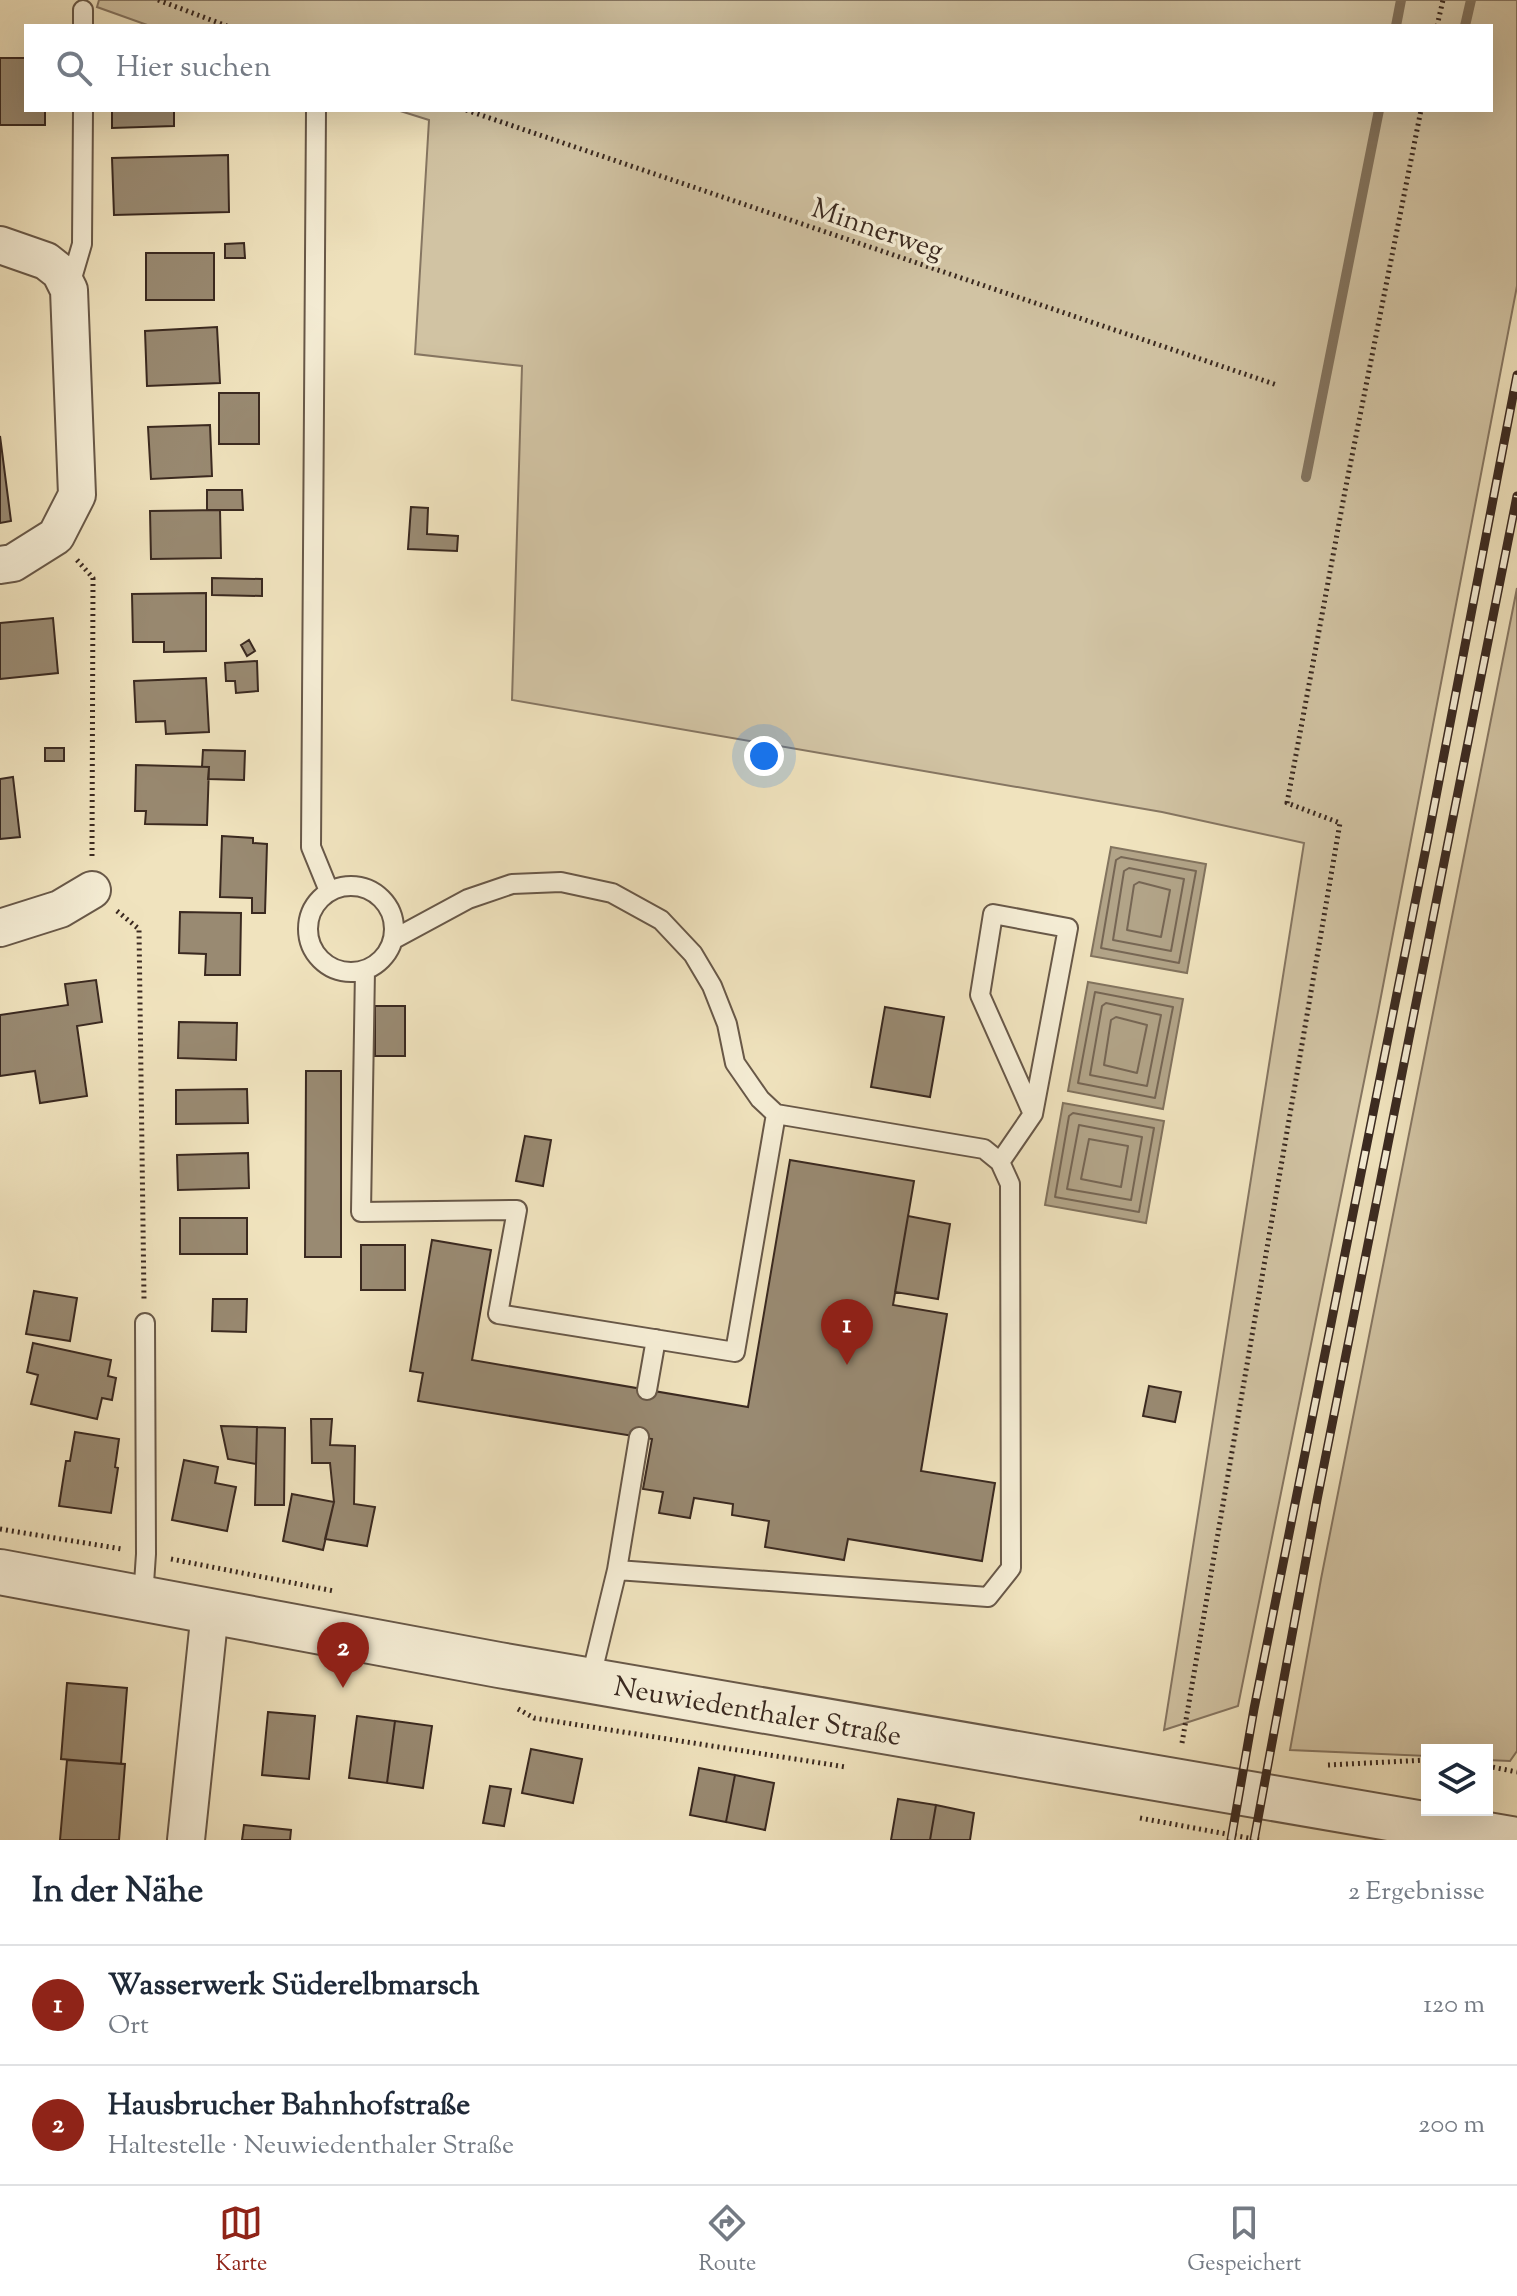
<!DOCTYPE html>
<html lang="de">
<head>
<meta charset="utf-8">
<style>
  :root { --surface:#fff; --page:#f6f6f7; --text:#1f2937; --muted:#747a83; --line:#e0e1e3; --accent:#8f2418 }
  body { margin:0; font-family:"Sorts Mill Goudy",serif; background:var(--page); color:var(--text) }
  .controls { position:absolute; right:24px; bottom:24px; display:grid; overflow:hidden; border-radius:0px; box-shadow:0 8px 32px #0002 }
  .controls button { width:72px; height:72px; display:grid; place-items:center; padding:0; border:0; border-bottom:2px solid var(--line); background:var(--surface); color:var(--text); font:40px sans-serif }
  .you { position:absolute; left:764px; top:756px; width:28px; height:28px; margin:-20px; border:6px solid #fff; border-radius:50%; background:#1a73e8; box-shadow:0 0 0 12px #1a73e833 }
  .badge { display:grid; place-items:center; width:52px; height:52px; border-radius:50%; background:var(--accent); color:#fff; font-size:26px; font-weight:700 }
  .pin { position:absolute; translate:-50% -66px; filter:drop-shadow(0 2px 4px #0008) }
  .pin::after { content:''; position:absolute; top:42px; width:28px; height:24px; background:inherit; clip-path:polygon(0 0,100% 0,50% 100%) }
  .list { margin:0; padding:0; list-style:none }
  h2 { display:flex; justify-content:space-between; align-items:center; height:104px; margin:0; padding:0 32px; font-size:34px }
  h2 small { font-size:26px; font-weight:400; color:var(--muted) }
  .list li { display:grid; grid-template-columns:52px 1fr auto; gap:24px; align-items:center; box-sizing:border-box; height:120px; padding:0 32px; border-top:2px solid var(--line) }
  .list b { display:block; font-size:30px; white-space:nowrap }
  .list p { margin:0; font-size:26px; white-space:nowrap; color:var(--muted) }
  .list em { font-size:26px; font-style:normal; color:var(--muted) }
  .icon { flex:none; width:44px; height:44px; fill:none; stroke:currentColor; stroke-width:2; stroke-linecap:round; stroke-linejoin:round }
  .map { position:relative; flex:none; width:1517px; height:1840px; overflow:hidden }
  .search { position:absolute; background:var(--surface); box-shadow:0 8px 32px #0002; left:24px; right:24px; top:24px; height:88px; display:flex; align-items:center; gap:20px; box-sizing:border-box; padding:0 28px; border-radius:0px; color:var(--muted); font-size:30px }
  .sheet { height:344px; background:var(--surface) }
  nav { display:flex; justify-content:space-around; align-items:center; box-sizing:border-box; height:112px; border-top:2px solid var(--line); background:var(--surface); font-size:22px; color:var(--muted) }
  nav a { display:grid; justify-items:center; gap:4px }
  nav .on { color:var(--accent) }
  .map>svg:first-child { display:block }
  .green { fill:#d1c3a3; stroke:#867662; stroke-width:2 }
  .water { fill:#b2a488; stroke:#82735e; stroke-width:2 }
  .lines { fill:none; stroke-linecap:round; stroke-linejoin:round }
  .shore { stroke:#766654; stroke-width:2 }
  .stream { stroke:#82735e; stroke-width:10 }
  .building { fill:#998a72; stroke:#3a2920; stroke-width:2 }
  .service-casing { stroke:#685848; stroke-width:22 }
  .minor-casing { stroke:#685848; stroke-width:40 }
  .tertiary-casing { stroke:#685848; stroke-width:48 }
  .path { stroke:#3a2920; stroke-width:5; stroke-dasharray:2 4; stroke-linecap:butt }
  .service { stroke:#f5edd5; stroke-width:18 }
  .minor { stroke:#f5edd5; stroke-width:36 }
  .tertiary { stroke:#f5edd5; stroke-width:44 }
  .rail-casing { stroke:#3a2920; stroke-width:9 }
  .rail { stroke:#f5edd5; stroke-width:6; stroke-dasharray:18; stroke-linecap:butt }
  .labels { text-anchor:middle; stroke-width:7; stroke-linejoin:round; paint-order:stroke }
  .street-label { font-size:28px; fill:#3a2920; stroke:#f5edd5 }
</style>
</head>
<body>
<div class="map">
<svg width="1517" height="1840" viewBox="0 0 1517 1840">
  <rect width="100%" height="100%" fill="#f0e3be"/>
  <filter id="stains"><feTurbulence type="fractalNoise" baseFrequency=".0025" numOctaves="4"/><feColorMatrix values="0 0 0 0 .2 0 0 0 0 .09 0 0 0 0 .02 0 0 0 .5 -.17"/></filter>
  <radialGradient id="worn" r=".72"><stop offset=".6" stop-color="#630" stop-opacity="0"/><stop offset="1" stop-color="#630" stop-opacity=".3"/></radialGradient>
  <path class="green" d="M99 0H1517V286L1378 1012 1238 1706 1164 1730 1304 843 1162 812 512 700 522 366 415 354 429 120 397 110H1491V26H150L97 7Z
    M1517 588V1751L1510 1761 1487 1760V1750H1427V1756L1290 1750 1321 1579Z"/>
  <path class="water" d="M1111 847 1206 864 1187 973 1091 956Z
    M1088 982 1183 999 1163 1109 1068 1091Z
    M1063 1103 1164 1121 1146 1223 1045 1205Z"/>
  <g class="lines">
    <path class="shore" d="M1121 857 1196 871 1179 963 1101 948 1116 860Z
      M1129 868 1184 879 1171 951 1113 940 1124 871Z
      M1139 882 1170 890 1161 937 1127 930 1134 885Z
      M1095 992 1173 1007 1155 1098 1078 1083Z
      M1106 1003 1161 1015 1147 1086 1090 1075 1102 1006Z
      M1116 1017 1147 1025 1137 1073 1104 1065 1111 1020Z
      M1073 1113 1154 1128 1139 1212 1055 1197 1069 1116Z
      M1079 1125 1142 1137 1131 1200 1067 1189Z
      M1089 1139 1128 1146 1121 1187 1081 1179Z"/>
    <path class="stream" d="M1396 26 1401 0
      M1465 26 1471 0
      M1306 477 1379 110"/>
  </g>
  <path class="building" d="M0 58H26V110H45V125H0Z
    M112 110H174V126L112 128Z
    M228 155 229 212 114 215 112 158Z
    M244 243 245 258H225V244Z
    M146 253H214V300H146Z
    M217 327 220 383 147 386 145 331Z
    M219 393H259V444H219Z
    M210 425 212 476 151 479 148 427Z
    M0 436 11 521 0 523Z
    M207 490H242L243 510H207Z
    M411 507 428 508 427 534 458 536 457 551 408 549Z
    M220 510 221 558 151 559 150 511Z
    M212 578 262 579V596L212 595Z
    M206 593V651L164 652V642H133L132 594Z
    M53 618 58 673 0 679V623Z
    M249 640 255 651 247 656 241 645Z
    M257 661 258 691 236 693 235 681H226L225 663Z
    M206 678 209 732 166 734 165 721 136 722 134 681Z
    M45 748H64V761H45Z
    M203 750 245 751 244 780 208 779 209 767H202Z
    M136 765 209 767 207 825 145 824 146 811H135Z
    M13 777 20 837 0 839V779Z
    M222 836 253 838V843L267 844 265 913H252V898L220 897Z
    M180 912 241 913 240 975H205L206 954 179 953Z
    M96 980 102 1022 77 1026 87 1096 40 1103 35 1071 0 1076V1015L68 1005 65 984Z
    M375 1006H405V1056H375Z
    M885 1007 944 1017 930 1097 871 1087Z
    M179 1022 237 1023 236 1060 178 1058Z
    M306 1071H341V1257H305Z
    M247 1089 248 1123 176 1124V1090Z
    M525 1136 551 1140 543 1186 516 1181Z
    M248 1153 249 1188 178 1190 177 1155Z
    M790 1160 914 1181 893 1305 947 1314 921 1471 995 1483 982 1561 848 1539 844 1560 765 1547 769 1521 732 1515 733 1504 694 1498 690 1518 659 1513 663 1492 643 1489 652 1439 418 1401 423 1373 410 1371 432 1240 491 1250 472 1360 748 1407Z
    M908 1216 950 1224 938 1299 895 1292Z
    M180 1218H247V1254H180Z
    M361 1245H405V1290H361Z
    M34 1291 77 1298 70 1341 26 1334Z
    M213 1299H247L246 1332 212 1331Z
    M33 1343 111 1360 108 1376 116 1378 112 1400 102 1398 97 1419 31 1404 38 1375 27 1372Z
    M1149 1386 1181 1392 1175 1422 1143 1416Z
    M311 1419H332L330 1445 355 1446 354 1504 375 1507 367 1546 325 1539 334 1502 330 1463H312Z
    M221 1426 257 1427 256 1464 228 1459Z
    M257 1427 285 1428 284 1505H255Z
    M75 1432 119 1439 115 1467 118 1468 111 1513 59 1506 66 1461H70Z
    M184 1460 218 1467 215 1483 236 1487 227 1531 172 1520Z
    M292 1494 334 1502 323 1550 283 1541Z
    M67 1683 127 1688 121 1764 61 1759Z
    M268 1712 315 1716 309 1779 262 1775Z
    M357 1716 395 1721 387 1783 349 1778Z
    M395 1721 432 1726 423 1788 387 1783Z
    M531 1749 582 1759 573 1803 522 1793Z
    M67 1760 125 1764 119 1840H60Z
    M699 1768 735 1775 726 1822 690 1815Z
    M735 1775 774 1783 765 1830 726 1822Z
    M490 1786 511 1789 504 1826 483 1823Z
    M898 1799 936 1805 930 1840H891Z
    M936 1805 974 1813 970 1840H930Z
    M244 1825 291 1830 290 1840H242Z"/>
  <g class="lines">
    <defs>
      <path id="service" d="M83 26V10
        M316 110 311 847 329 891
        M70 285 82 244 83 110
        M308 929a43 43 0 1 1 86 0a43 43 0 1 1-86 0Z
        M394 939 468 899 512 884 561 882 612 893 661 920 693 954 712 986 727 1024 735 1063 760 1099 776 1114
        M365 970 361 1212 517 1210 498 1314 735 1352 776 1114 984 1149 1000 1162 1010 1184 1011 1568 988 1597 617 1570 590 1681
        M1000 1162 1033 1114 1068 928 993 914 980 995 1033 1114
        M647 1390 656 1339
        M617 1570 639 1437
        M143 1598 146 1554 145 1323"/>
      <path id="minor" d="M0 245 46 261 60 272 69 290 77 495 56 536 13 563 0 565
        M0 928 60 909 92 890
        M186 1840 210 1611"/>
      <path id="tertiary" d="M0 1572 499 1665 1517 1840"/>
    </defs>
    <use href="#service" class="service-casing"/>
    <use href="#minor" class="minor-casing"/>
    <use href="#tertiary" class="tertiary-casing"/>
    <path class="path" d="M158 0 227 26
      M1437 26 1443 0
      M466 110 1277 385
      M77 560 93 578 92 857
      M117 911 139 929 144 1299
      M0 1529 122 1549
      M171 1559 334 1591
      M518 1709 534 1718 846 1767
      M1182 1743 1340 823 1287 803 1345 491 1421 110
      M1328 1765 1427 1760
      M1487 1766 1517 1772
      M1140 1818 1259 1840"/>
    <use href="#service" class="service"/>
    <use href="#minor" class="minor"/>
    <use href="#tertiary" class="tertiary"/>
    <defs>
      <path id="rail" d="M1231 1840 1254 1709 1428 838 1517 375
        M1254 1840 1317 1500 1517 496"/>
    </defs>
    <use href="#rail" class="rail-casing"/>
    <use href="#rail" class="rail"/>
  </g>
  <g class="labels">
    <g class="street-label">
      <text transform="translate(878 228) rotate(19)" y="10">Minnerweg</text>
      <text transform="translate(758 1710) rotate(10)" y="10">Neuwiedenthaler Straße</text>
    </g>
  </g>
  <rect width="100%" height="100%" filter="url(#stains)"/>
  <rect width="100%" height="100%" fill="url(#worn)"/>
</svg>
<div class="controls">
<button><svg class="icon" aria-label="layers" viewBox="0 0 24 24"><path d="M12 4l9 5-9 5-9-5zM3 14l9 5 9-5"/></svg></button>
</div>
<div class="you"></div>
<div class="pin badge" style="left:847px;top:1365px">1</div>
<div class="pin badge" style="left:343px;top:1688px">2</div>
<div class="search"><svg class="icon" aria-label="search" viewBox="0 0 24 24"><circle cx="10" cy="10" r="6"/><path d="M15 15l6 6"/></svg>Hier suchen</div>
</div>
<section class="sheet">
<h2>In der Nähe<small>2 Ergebnisse</small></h2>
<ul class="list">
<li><span class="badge">1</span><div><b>Wasserwerk Süderelbmarsch</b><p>Ort</p></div><em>120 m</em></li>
<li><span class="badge">2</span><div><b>Hausbrucher Bahnhofstraße</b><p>Haltestelle · Neuwiedenthaler Straße</p></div><em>200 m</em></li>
</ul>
</section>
<nav>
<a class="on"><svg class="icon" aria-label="map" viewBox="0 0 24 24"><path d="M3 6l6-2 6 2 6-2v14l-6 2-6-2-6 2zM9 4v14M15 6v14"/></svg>Karte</a>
<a><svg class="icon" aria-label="directions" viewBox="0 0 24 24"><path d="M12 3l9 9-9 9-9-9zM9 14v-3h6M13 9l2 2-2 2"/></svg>Route</a>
<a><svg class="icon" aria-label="saved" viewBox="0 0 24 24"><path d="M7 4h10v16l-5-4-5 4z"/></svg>Gespeichert</a>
</nav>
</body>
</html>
